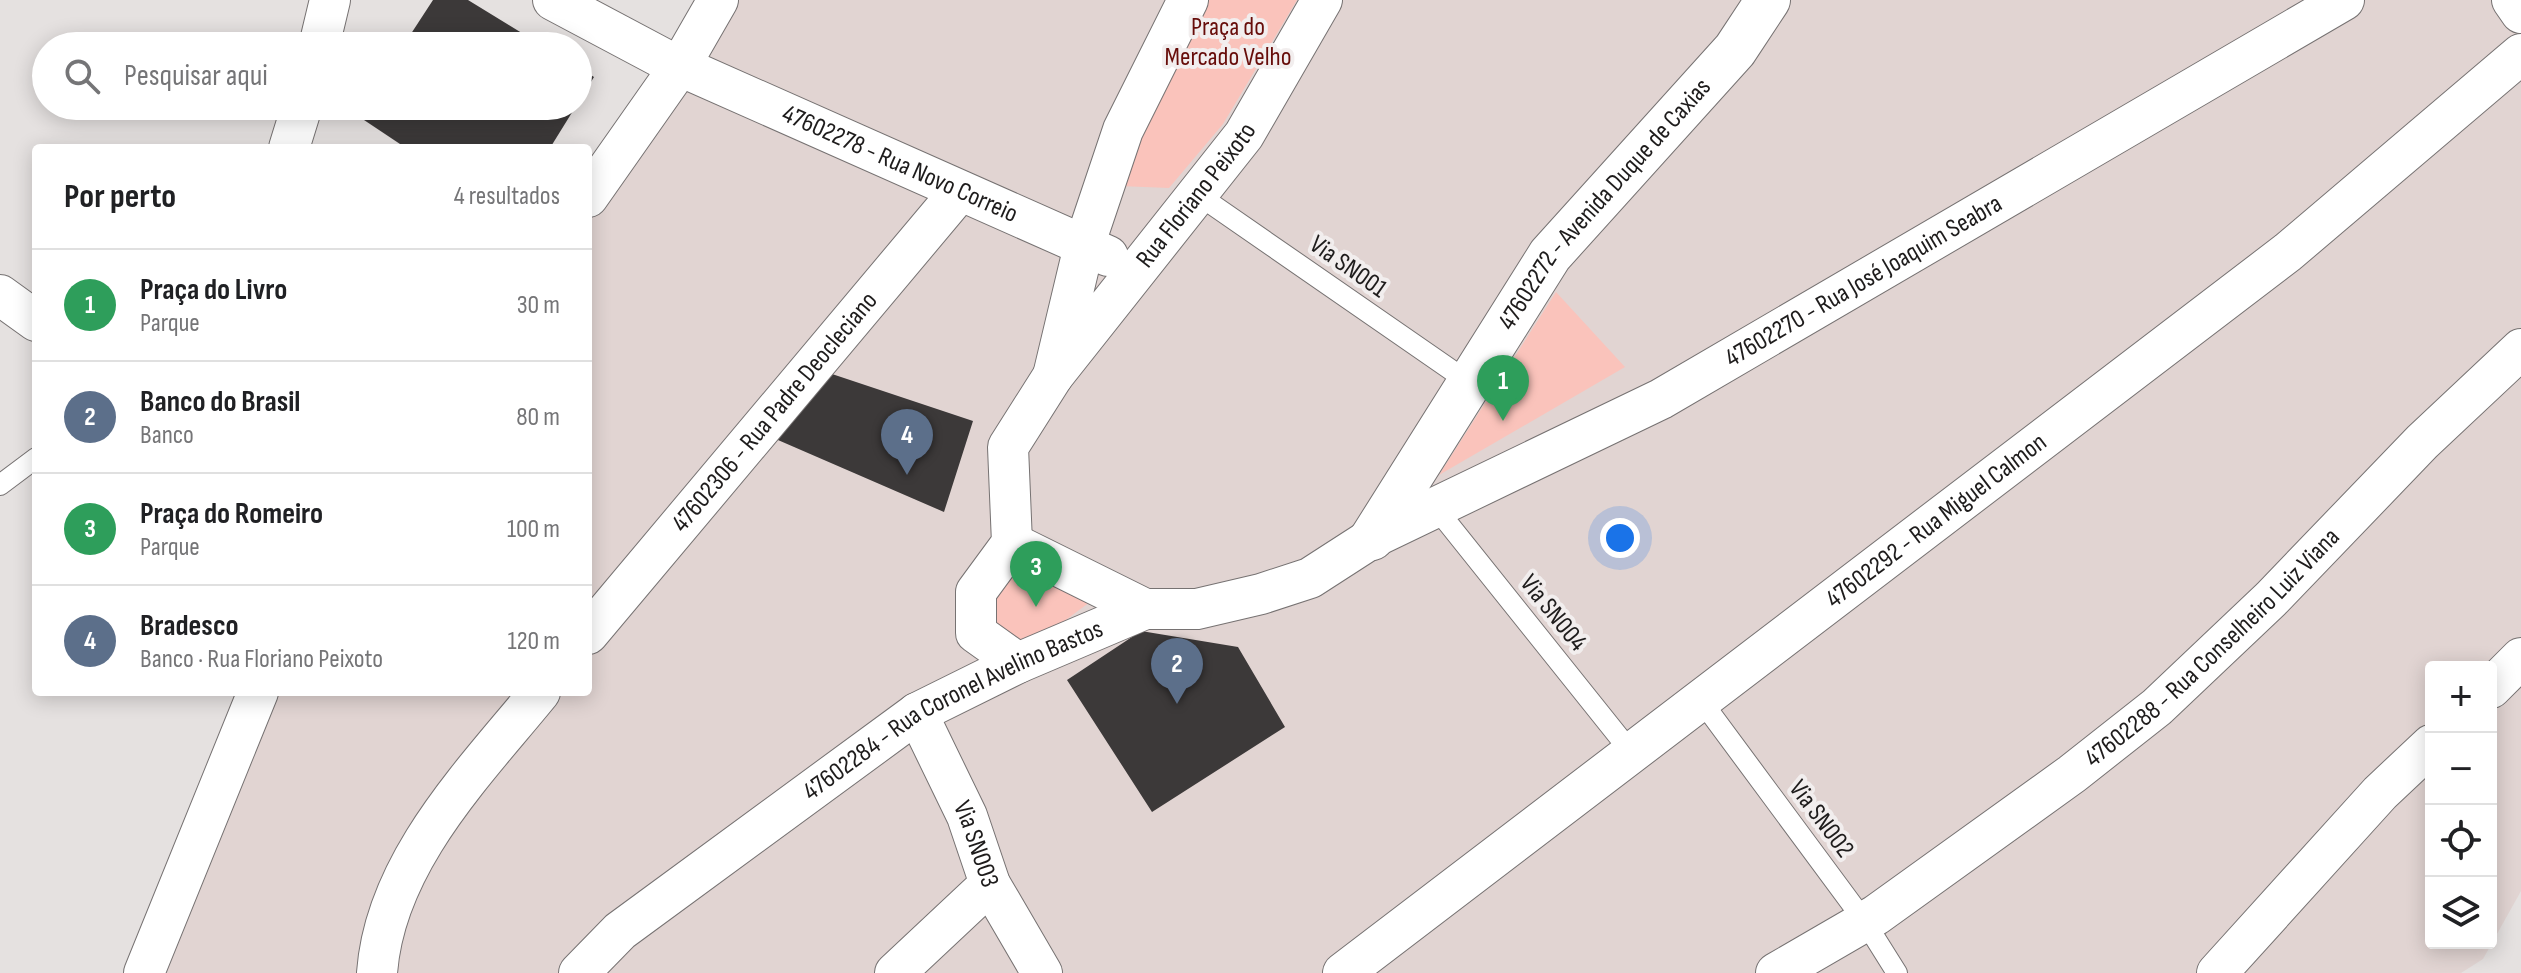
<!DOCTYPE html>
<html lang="pt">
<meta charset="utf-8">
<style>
body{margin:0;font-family:"Sofia Sans Condensed",sans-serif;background:#f6f6f6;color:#202124}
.controls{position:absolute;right:24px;bottom:24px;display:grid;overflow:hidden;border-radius:8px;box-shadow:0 4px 20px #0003}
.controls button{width:72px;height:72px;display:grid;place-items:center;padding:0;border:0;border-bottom:2px solid #e0e0e0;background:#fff;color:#202124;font:40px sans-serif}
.you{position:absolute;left:1620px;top:538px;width:28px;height:28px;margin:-20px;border:6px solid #fff;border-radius:50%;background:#1a73e8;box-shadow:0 0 0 12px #1a73e833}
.badge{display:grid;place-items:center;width:52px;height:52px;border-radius:50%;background:#111827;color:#fff;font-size:26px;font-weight:700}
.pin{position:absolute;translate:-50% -66px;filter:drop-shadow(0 2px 4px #0008)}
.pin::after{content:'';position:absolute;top:42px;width:28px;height:24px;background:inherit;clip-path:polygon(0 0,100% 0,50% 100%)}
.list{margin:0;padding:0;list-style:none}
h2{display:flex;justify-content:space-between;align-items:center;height:104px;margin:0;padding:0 32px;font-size:34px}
h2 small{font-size:26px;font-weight:400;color:#757577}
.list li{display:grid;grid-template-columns:52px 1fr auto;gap:24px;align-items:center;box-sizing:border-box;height:112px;padding:0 32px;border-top:2px solid #e0e0e0}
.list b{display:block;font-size:30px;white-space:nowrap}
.list p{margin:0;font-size:26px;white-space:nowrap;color:#757577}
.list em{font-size:26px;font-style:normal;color:#757577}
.icon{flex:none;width:44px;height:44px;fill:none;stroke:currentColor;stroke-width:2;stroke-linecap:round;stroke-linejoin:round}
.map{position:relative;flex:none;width:2521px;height:973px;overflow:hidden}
.search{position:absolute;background:#fff;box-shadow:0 4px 20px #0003;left:32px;top:32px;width:560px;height:88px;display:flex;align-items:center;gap:20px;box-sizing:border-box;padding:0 28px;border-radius:44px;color:#757577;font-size:30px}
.panel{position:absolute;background:#fff;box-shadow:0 4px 20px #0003;left:32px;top:144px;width:560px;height:552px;border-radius:8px}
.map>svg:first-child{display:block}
.built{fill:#e1d4d2;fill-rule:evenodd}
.green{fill:#fac3bb}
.building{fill:#3c3939}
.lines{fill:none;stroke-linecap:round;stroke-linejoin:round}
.lane-casing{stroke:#767272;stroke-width:22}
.street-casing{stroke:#767272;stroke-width:42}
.secondary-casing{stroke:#767272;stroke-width:46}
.lane{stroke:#fff;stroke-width:20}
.street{stroke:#fff;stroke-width:40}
.secondary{stroke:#fff;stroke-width:44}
.labels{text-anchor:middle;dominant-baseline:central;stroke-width:8;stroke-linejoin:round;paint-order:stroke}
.park-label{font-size:26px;fill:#670d0a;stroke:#f2eeee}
.street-label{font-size:26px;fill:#1e1c1c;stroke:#f2eeee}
</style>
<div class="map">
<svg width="2521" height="973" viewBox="0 0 2521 973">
<rect width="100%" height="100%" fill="#e5e1e0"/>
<!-- built -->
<path class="built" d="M 718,0 L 2521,0 L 2521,891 L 2483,959 L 2461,973 L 144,973 L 258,692 L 588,692 L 588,193 ZM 2431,667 L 2491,667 L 2491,943 L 2431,943 Z"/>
<!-- green -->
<path class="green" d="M 1208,0 L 1297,0 L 1223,124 L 1169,188 L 1119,186 L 1134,137 Z
M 1556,292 L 1625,367 L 1439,475 Z
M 1027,569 L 1093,600 C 1075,612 1039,645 1018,639 C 1010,637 1002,629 995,625 L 993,591 L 1011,571 Z"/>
<!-- building -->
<path class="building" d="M 433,0 L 468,0 L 543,46 L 403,46 Z
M 578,67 L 594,77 L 578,103 Z
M 365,106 L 576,106 L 550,148 L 406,148 L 358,116 Z
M 826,372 L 973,421 L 944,512 L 771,437 Z
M 1141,631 L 1238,647 L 1285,727 L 1152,812 L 1067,680 Z"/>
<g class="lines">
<defs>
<path id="lane" d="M 1197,194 L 1470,383
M 0,485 L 36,458
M 1435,507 L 1631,752
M 1700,699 L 1865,922 L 1897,973"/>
<g id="street">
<path id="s1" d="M 553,0 L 664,59 L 1108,256"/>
<path id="s2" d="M 1188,0 L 1123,130 L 1084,246 L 1053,376 L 1244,135 L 1322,0"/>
<path d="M 2512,0 L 2521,13"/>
<path d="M 319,46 L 330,0"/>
<path d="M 289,148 L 302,106"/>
<path d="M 588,197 L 680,66 L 718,0"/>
<path d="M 0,295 L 36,321"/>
<path d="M 1012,543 L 1145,609"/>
<path id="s3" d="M 588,634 L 960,191"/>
<path d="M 1018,663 L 976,633 L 976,592 L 1012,543 L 1008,447 L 1053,376"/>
<path d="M 2491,688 L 2521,658"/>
<path id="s4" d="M 917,713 L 967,816 L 990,884 L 1042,973"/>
<path d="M 144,973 L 258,692"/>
<path d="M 377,973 C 385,862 474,773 540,692"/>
<path id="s5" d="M 579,973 L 620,931 L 917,713 L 1018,663 L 1145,609 L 1197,609 L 1261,594 L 1310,578 L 1372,538 L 1661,399 L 2344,0"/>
<path d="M 895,973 L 990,884"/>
<path id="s6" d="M 1343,973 L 2288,252 L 2521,54"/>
<path id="s7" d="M 1776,973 L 1876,915 L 2072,774 L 2157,707 L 2271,599 L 2422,442 L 2521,349"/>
<path d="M 2217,973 L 2380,793 L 2431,745"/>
</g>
<g id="secondary">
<path id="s8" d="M 1372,538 L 1550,255 L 1735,50 L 1768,0"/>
</g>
</defs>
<!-- lane casing -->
<use href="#lane" class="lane-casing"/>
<!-- street casing -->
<use href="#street" class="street-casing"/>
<!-- secondary casing -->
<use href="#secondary" class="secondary-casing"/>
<!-- lane -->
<use href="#lane" class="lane"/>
<!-- street -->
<use href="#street" class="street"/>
<!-- secondary -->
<use href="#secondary" class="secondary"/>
</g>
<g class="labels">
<!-- park labels -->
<g class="park-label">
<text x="1228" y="27">Praça do<tspan x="1228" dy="30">Mercado Velho</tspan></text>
</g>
<!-- street labels -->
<g class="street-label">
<text stroke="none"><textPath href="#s1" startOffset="384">47602278 - Rua Novo Correio</textPath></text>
<text stroke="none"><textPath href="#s2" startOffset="632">Rua Floriano Peixoto</textPath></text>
<text stroke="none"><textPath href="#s8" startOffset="408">47602272 - Avenida Duque de Caxias</textPath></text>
<text transform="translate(1348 267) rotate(35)">Via SN001</text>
<text stroke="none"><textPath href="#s5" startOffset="1476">47602270 - Rua José Joaquim Seabra</textPath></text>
<text stroke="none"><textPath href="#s3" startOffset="290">47602306 - Rua Padre Deocleciano</textPath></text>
<text stroke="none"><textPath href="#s6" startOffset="746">47602292 - Rua Miguel Calmon</textPath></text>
<text transform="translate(1553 613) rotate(51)">Via SN004</text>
<text stroke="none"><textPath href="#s7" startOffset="546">47602288 - Rua Conselheiro Luiz Viana</textPath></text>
<text stroke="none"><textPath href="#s5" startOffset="460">47602284 - Rua Coronel Avelino Bastos</textPath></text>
<text transform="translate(1821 819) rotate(53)">Via SN002</text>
<text stroke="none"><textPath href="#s4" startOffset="144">Via SN003</textPath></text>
</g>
</g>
</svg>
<div class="controls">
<button>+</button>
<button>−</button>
<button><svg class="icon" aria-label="locate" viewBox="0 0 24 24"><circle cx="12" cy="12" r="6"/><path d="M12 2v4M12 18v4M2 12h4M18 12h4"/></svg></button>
<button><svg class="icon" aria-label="layers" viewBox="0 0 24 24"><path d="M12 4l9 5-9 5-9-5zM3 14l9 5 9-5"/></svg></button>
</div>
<div class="you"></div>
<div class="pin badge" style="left:1503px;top:421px;background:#2e9e5b">1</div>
<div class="pin badge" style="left:1177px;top:704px;background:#5c6f8a">2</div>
<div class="pin badge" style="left:1036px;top:607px;background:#2e9e5b">3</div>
<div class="pin badge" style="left:907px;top:475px;background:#5c6f8a">4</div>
<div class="search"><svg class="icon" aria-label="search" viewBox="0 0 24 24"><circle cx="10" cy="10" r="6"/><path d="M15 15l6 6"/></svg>Pesquisar aqui</div>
<section class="panel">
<h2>Por perto<small>4 resultados</small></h2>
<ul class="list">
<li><span class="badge" style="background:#2e9e5b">1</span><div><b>Praça do Livro</b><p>Parque</p></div><em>30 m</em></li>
<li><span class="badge" style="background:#5c6f8a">2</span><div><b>Banco do Brasil</b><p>Banco</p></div><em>80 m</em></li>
<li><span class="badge" style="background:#2e9e5b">3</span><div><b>Praça do Romeiro</b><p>Parque</p></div><em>100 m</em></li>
<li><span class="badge" style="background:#5c6f8a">4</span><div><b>Bradesco</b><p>Banco · Rua Floriano Peixoto</p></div><em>120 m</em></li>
</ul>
</section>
</div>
